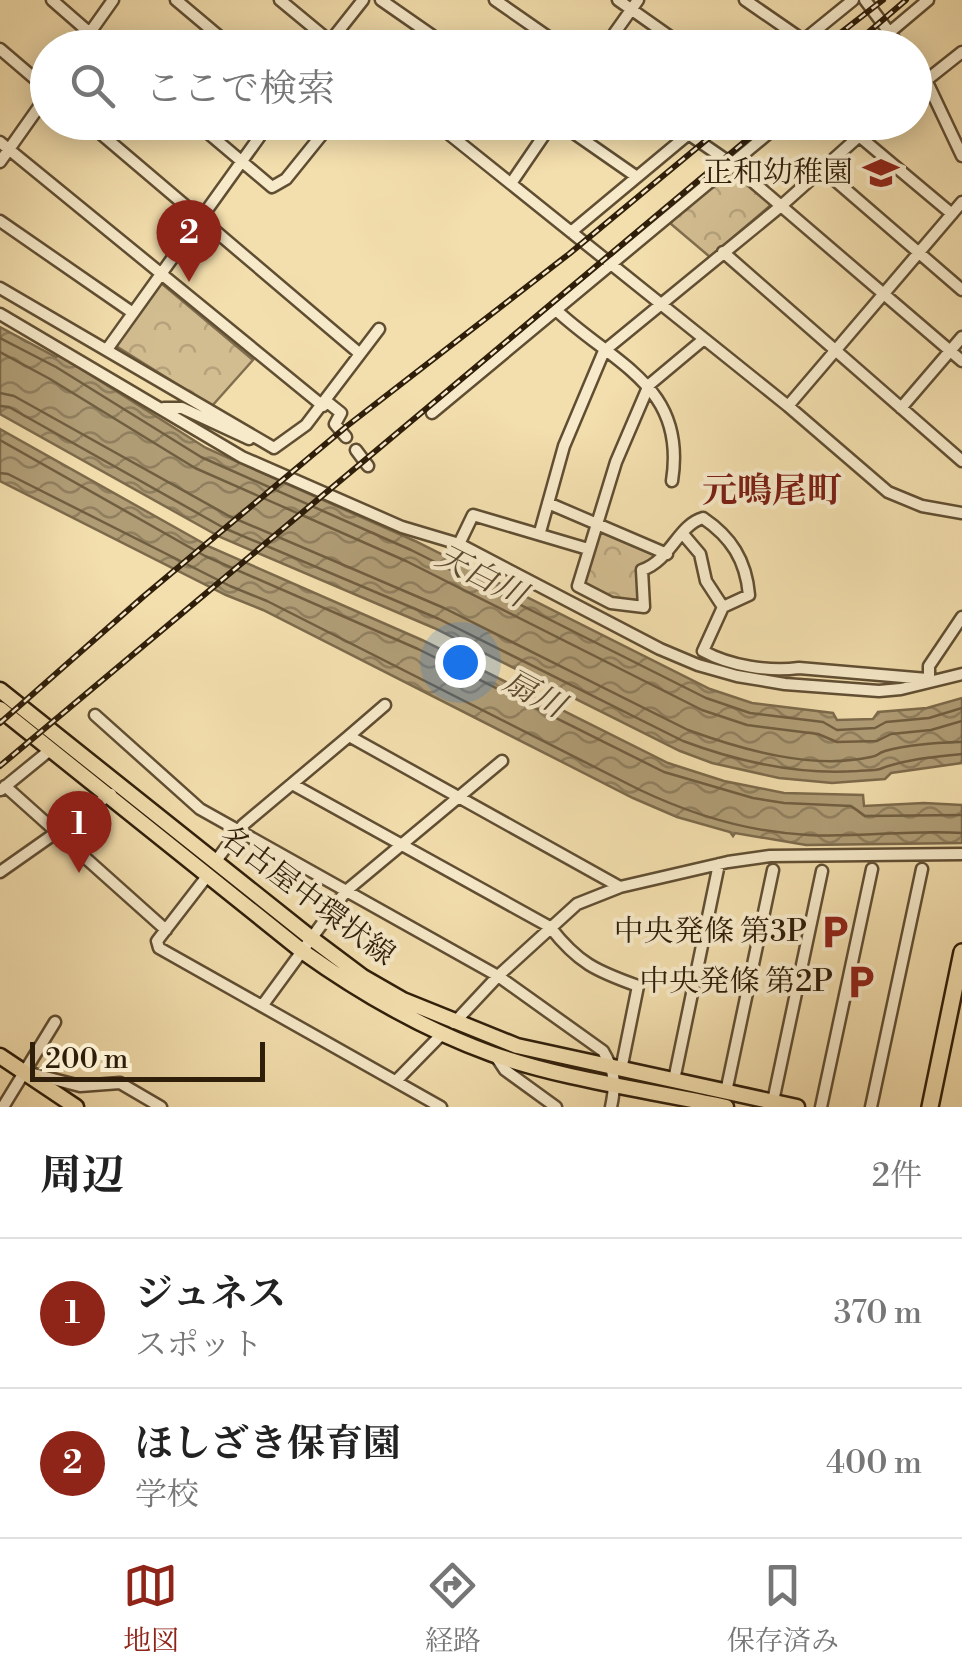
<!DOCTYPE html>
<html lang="ja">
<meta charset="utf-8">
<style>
body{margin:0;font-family:"Libre Bodoni","Noto Serif JP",serif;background:#f2f2f2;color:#222}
.scale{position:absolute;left:30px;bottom:25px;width:235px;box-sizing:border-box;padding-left:10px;border:5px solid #2f1e0a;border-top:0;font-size:28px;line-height:35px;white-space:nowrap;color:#2f1e0a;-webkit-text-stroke:8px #f7eaca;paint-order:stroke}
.you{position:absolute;left:460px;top:662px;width:35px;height:35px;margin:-25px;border:8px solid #fff;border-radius:50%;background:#1a73e8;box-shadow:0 0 0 15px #1a73e833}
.badge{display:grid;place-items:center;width:65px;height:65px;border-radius:50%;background:#8f2418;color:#fff;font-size:32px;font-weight:700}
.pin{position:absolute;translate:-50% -82px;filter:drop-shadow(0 2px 5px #0008)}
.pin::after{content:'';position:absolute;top:52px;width:35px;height:30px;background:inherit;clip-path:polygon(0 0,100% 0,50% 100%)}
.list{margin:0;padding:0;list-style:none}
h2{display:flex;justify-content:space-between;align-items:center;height:130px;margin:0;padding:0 40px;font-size:42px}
h2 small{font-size:32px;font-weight:400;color:#767676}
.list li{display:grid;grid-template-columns:65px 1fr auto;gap:30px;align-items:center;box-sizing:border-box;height:150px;padding:0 40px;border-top:2px solid #e0e0e0}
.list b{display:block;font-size:38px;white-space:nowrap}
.list p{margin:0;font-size:32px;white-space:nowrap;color:#767676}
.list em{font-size:32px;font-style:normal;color:#767676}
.icon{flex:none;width:55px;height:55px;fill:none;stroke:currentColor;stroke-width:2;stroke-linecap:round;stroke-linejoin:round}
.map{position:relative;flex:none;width:962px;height:1107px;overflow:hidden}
.search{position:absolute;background:#fff;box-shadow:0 5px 25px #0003;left:30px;right:30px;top:30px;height:110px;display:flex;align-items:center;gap:25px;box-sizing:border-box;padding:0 35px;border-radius:55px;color:#767676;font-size:38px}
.sheet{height:430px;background:#fff}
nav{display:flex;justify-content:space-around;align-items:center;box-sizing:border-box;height:140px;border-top:2px solid #e0e0e0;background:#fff;font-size:28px;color:#767676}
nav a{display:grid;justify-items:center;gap:5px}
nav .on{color:#8f2418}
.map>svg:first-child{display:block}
.forest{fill:url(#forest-crowns);stroke:#806e4e;stroke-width:2.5}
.water{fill:url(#water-waves);stroke:#7c6a4b;stroke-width:2.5}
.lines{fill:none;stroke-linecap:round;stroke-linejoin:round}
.shore{stroke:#705e40;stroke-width:2.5}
.minor-casing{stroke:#604e33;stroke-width:15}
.major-casing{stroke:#2f1e0a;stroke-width:19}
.highway-casing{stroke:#2f1e0a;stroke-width:20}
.minor{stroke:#f7eaca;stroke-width:10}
.major{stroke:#f3dead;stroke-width:14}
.highway{stroke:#f3dead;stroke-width:15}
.rail-casing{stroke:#2f1e0a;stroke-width:6}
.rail{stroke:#f7eaca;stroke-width:2.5;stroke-dasharray:8;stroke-linecap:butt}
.labels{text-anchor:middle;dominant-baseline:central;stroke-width:8;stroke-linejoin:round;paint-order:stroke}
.poi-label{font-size:30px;fill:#2f1e0a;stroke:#f7eaca;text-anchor:end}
.street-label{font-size:30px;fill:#2f1e0a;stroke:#f7eaca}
.water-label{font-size:32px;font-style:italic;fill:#5c4a30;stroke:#f7eaca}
.quarter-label{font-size:35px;font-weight:bold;fill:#7a1f14;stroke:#f7eaca}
</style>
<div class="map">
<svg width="962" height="1107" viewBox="0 0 962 1107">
<defs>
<pattern id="forest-crowns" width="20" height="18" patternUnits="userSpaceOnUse" patternTransform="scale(2.5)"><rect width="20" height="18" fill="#d2bd91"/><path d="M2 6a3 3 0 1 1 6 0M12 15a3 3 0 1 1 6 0" fill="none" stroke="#b5a27c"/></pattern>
<pattern id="water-waves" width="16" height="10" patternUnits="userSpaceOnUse" patternTransform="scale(2.5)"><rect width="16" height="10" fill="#b09d76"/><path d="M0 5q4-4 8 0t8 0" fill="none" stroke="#907f5f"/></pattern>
</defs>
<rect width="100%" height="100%" fill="#f3dead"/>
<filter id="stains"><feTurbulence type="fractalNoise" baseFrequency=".002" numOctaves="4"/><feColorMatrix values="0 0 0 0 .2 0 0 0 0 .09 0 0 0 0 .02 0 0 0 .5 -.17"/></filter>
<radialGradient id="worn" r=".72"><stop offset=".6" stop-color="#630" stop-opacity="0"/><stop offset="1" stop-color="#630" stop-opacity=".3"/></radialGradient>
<!-- forest -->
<path class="forest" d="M 729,171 L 733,171 L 772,204 L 710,257 L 671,224 L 672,217 Z
M 161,283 L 253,360 L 212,406 L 116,346 Z
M 600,528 L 658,552 L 659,560 L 638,567 L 638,600 L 613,599 L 583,582 Z"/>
<!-- water -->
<path class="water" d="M 0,327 L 56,357 L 59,355 L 206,448 L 415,541 L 710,689 L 752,703 L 833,713 L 837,720 L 873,719 L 878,712 L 927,708 L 962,698 L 962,763 L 891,773 L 885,779 L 832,783 L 779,778 L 712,763 L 680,751 L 434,628 L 220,537 L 0,414 Z
M 0,429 L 210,547 L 422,640 L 668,763 L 724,781 L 784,793 L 863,795 L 864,806 L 924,803 L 962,805 L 962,843 L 806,845 L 735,833 L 733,836 L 730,832 L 677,817 L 633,798 L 263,610 L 226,595 L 0,481 Z"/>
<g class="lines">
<!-- shore -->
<path class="shore" d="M 0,338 L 56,367 L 201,457 L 411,550 L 706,698 L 750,713 L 823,722 L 837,730 L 875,728 L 886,722 L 929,718 L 962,708
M 0,352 L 50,379 L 195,468 L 406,561 L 702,710 L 747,725 L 818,734 L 837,742 L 877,741 L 891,734 L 931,730 L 962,721
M 0,393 L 14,396 L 229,516 L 444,608 L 688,730 C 743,750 812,770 871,757 C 880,755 876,754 885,751 C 908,744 938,743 962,742
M 0,406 L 9,407 L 224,528 L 439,619 L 683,741 C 739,762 797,775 857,771 C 863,770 874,771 880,769 C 905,759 934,757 962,754
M 0,440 L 205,556 L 418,649 L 664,772 L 753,798 L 784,803 L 851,806 L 865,816 L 962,815
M 0,473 L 8,474 L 230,586 L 267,601 L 638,789 C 690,814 749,832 808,835 C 859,838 911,829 962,833"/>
<defs>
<path id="minor" d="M 52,0 L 107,48
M 176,0 L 233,48
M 280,0 L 338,48
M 381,0 L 450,48
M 495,0 L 564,48
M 618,0 L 686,48
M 745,0 L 803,40
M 865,0 L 901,48
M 79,48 L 113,0
M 325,48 L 363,0
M 604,48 L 638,0
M 794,48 L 853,0
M 871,48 L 928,0
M 0,49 L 48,90
M 914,66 L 926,80 L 962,156
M 914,90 L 962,52
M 87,122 L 359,353
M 195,122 L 272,187 L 286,179 L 332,122
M 434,122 L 788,406 L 888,492 L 922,506 L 962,513
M 558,122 L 637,177
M 671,122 L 732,164 L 962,361
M 859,136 L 952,214
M 0,142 L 323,406
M 0,162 L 48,94
M 822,169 L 962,290
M 512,182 L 553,122
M 0,221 L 133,313
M 571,232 L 703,122
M 723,252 L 962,461
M 0,288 L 274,448
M 556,310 C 615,365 687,386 672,481
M 0,314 L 242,457 L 402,527 L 459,544 L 660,649 L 698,665 L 737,676 L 785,684 L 879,691 L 901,689 L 962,674
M 704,339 L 649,385 L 616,462 L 578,586 L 611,603 L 644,607 L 642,570 C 671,560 678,525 703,518 C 731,537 746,560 749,595 L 723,607 L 703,651 C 730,666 769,672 799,668 L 927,679
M 108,348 L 270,122
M 326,401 L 341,413 L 335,424 L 346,437
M 788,406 L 962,202
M 164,408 L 182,408 L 249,439
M 901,408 L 962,337
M 432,413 L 782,122
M 274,448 L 306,425 L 379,329
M 356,450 L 368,466
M 548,503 L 667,554
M 540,532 L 564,446 L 604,351 L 781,206 L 875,122
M 683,534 L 700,554 L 706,581 L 723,607
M 459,544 L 473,515 L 588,549
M 929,682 L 929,666 L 962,617
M 95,715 L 200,809 L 498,976 L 577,904 L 620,887 L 728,862 L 770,856 L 962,854
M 349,736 L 385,705
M 292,784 L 550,927 C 578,963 596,971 638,986 L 621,1070
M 5,786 L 166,930
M 1,790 L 50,750
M 215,862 L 243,825 L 349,736 L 620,887
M 0,872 L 111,794
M 208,875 L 157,941 L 159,948 L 441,1107
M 262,1006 L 346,891 L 502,761
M 454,1023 L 498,976 L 603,1051 C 615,1071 616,1084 611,1107
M 495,1055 L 505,1070 L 556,1107
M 30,1073 L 80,1086 L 120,1083 L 161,1107
M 674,1080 L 719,864
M 396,1081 L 442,1034
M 726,1092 L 773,870
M 772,1106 L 822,871
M 3,1107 L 55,1022
M 821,1107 L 872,869
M 871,1107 L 922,869"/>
<path id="major" d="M 0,690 L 311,938 L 363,977 L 403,1000 L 517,1046 L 797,1107
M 0,709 L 302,951 C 362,994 423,1029 492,1054 C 566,1080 649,1090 726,1107
M 0,1056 L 76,1107"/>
<path id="highway" d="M 930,1107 L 962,952"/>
</defs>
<!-- minor casing -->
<use href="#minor" class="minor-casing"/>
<!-- major casing -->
<use href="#major" class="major-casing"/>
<!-- highway casing -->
<use href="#highway" class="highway-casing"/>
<!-- minor -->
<use href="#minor" class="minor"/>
<!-- major -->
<use href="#major" class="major"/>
<!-- highway -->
<use href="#highway" class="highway"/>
<defs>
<path id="rail" d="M 821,48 L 883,0
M 850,48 L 906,0
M 0,723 L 144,596 L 347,426 L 569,254 L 728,122
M 0,766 L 768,122"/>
</defs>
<!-- rail casing -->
<use href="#rail" class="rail-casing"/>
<!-- rail -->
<use href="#rail" class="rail"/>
</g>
<!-- icons -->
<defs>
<symbol id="school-bare" viewBox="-9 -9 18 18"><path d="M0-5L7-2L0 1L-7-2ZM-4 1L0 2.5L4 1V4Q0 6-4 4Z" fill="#8f2418" stroke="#f7eaca" stroke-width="2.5" paint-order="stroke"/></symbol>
<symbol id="parking-bare" viewBox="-9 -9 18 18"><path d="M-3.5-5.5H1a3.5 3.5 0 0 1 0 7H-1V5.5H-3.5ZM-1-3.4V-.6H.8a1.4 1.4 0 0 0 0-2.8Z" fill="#8f2418" stroke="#f7eaca" stroke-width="2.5" paint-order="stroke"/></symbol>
</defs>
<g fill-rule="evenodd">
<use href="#school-bare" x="856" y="148" width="50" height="50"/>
<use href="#parking-bare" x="810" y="907" width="50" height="50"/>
<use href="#parking-bare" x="836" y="957" width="50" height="50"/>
</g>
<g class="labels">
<!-- poi labels -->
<g class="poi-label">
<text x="853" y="173">正和幼稚園</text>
<text x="807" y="932">中央発條 第3P</text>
<text x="833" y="982">中央発條 第2P</text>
</g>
<!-- street labels -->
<g class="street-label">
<text transform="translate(307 896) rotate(37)">名古屋中環状線</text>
</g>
<!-- water labels -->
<g class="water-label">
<text transform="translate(481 576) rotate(27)">天白川</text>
<text transform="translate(534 694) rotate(28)">扇川</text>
</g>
<!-- quarter labels -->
<g class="quarter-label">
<text x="772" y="491">元鳴尾町</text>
</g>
</g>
<rect width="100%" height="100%" filter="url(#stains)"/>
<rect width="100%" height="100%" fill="url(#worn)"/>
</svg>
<div class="scale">200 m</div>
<div class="you"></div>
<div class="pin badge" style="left:79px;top:873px">1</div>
<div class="pin badge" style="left:189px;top:282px">2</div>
<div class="search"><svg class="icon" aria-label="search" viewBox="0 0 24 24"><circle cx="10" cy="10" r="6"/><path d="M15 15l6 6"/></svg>ここで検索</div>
</div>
<section class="sheet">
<h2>周辺<small>2件</small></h2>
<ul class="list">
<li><span class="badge">1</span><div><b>ジュネス</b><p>スポット</p></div><em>370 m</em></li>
<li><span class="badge">2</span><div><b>ほしざき保育園</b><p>学校</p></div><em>400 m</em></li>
</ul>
</section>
<nav>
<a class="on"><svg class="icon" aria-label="map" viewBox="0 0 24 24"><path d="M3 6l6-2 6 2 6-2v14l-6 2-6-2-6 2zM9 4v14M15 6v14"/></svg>地図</a>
<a><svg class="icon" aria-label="directions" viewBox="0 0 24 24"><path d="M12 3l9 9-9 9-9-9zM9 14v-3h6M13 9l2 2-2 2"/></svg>経路</a>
<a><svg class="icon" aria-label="saved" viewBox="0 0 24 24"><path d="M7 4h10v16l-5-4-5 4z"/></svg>保存済み</a>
</nav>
